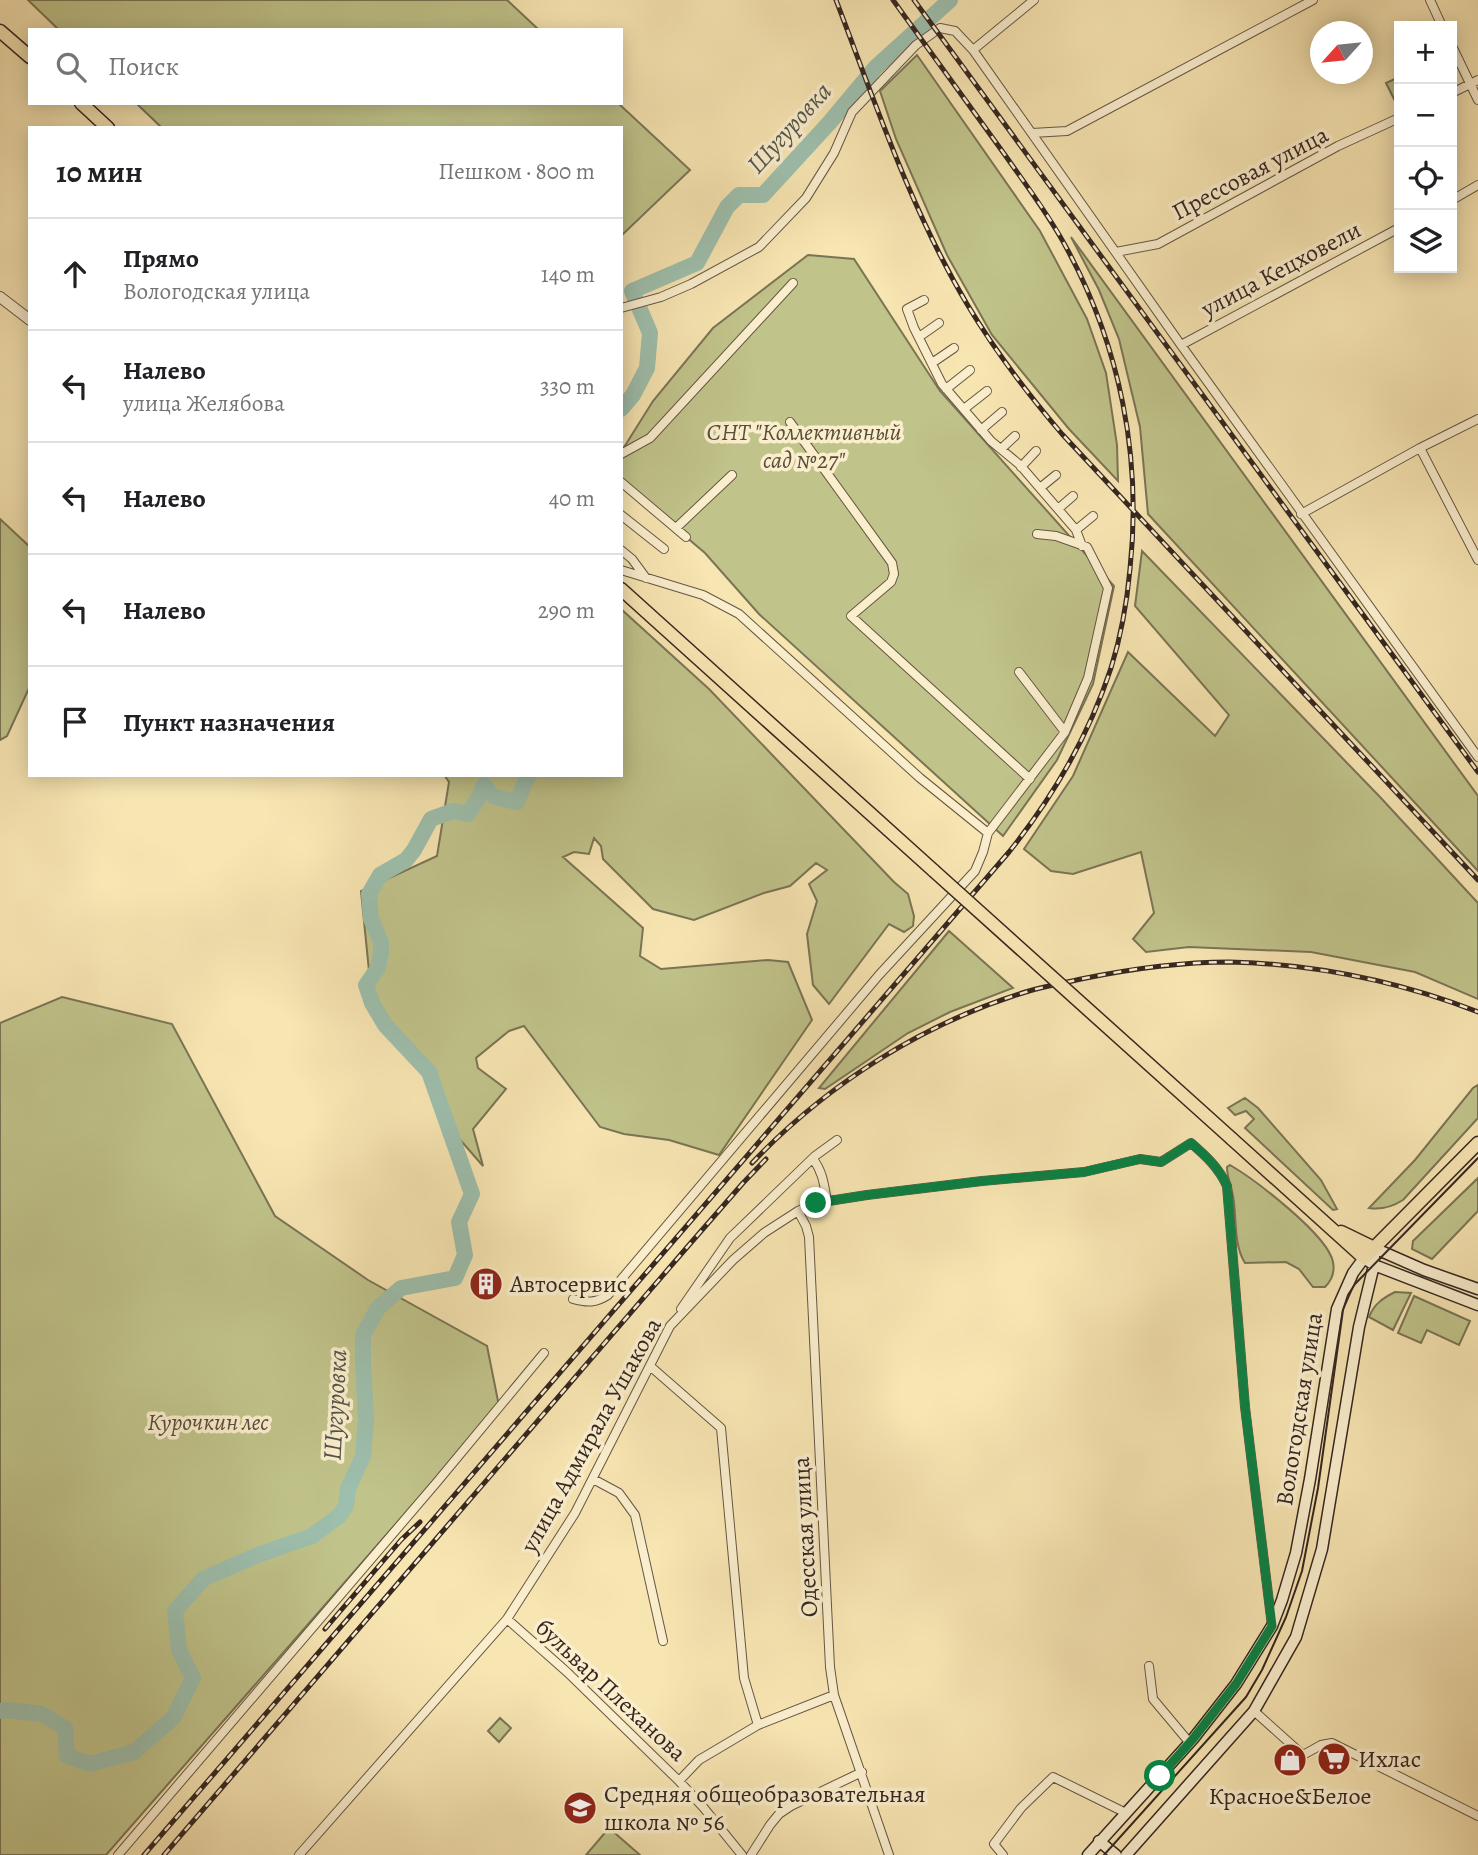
<!DOCTYPE html>
<html lang="ru">
<meta charset="utf-8">
<style>
body{margin:0;font-family:Alegreya,serif;background:#f2f2f2;color:#202124}
.controls{position:absolute;right:21px;top:21px;display:grid;overflow:hidden;border-radius:0px;box-shadow:0 4px 18px #0003}
.controls button{width:63px;height:63px;display:grid;place-items:center;padding:0;border:0;border-bottom:2px solid #e0e0e0;background:#fff;color:#202124;font:35px sans-serif}
.compass{position:absolute;left:1310px;top:21px;width:63px;height:63px;border-radius:50%;background:#fff;box-shadow:0 4px 18px #0003;rotate:243deg}
.stop{position:absolute;width:21px;height:21px;margin:-16px;border:5px solid #0b8043;border-radius:50%;background:#fff}
.stop.end{background:#0b8043;border-color:#fff;box-shadow:0 2px 7px #0008}
.list{margin:0;padding:0;list-style:none}
h2{display:flex;justify-content:space-between;align-items:center;height:91px;margin:0;padding:0 28px;font-size:30px}
h2 small{font-size:23px;font-weight:400;color:#757577}
.list li{display:grid;grid-template-columns:46px 1fr auto;gap:21px;align-items:center;box-sizing:border-box;height:112px;padding:0 28px;border-top:2px solid #e0e0e0}
.list b{display:block;font-size:26px;white-space:nowrap}
.list p{margin:0;font-size:23px;white-space:nowrap;color:#757577}
.list em{font-size:23px;font-style:normal;color:#757577}
.icon{flex:none;width:38px;height:38px;fill:none;stroke:currentColor;stroke-width:2;stroke-linecap:round;stroke-linejoin:round}
.map{position:relative;flex:none;width:1478px;height:1855px;overflow:hidden}
.search{position:absolute;background:#fff;box-shadow:0 4px 18px #0003;left:28px;top:28px;width:595px;height:77px;display:flex;align-items:center;gap:18px;box-sizing:border-box;padding:0 24px;border-radius:0px;color:#757577;font-size:26px}
.panel{position:absolute;background:#fff;box-shadow:0 4px 18px #0003;left:28px;top:126px;width:595px;height:651px;border-radius:0px}
.map>svg:first-child{display:block}
.green{fill:#c0c38a;stroke:#7a7455;stroke-width:2}
.lines{fill:none;stroke-linecap:round;stroke-linejoin:round}
.river{stroke:#9dbfad;stroke-width:16}
.minor-casing{stroke:#665644;stroke-width:10}
.tertiary-casing{stroke:#665644;stroke-width:12}
.secondary-casing{stroke:#352620;stroke-width:13}
.primary-casing{stroke:#352620;stroke-width:15}
.minor{stroke:#faeecd;stroke-width:8}
.tertiary{stroke:#faeecd;stroke-width:10}
.secondary{stroke:#faeecd;stroke-width:10}
.primary{stroke:#f7e5b2;stroke-width:12}
.tram{stroke:#352620;stroke-width:2}
.rail-casing{stroke:#352620;stroke-width:5}
.rail{stroke:#faeecd;stroke-width:2.5;stroke-dasharray:8;stroke-linecap:butt}
.primary-bridge-casing{stroke:#352620;stroke-width:15;stroke-linecap:butt}
.primary-bridge{stroke:#f7e5b2;stroke-width:12}
.route{stroke:#0b8043;stroke-width:9}
.labels{text-anchor:middle;dominant-baseline:central;stroke-width:7;stroke-linejoin:round;paint-order:stroke}
.street-label{font-size:24px;fill:#352620;stroke:#faeecd}
.park-label{font-size:24px;font-style:italic;fill:#584d3a;stroke:#faeecd}
.poi-label{font-size:24px;fill:#352620;stroke:#faeecd;text-anchor:start}
.water-label{font-size:26px;font-style:italic;fill:#54544a;stroke:#faeecd}
</style>
<div class="map">
<svg width="1478" height="1855" viewBox="0 0 1478 1855">
<rect width="100%" height="100%" fill="#f7e5b2"/>
<filter id="stains"><feTurbulence type="fractalNoise" baseFrequency=".00286" numOctaves="4"/><feColorMatrix values="0 0 0 0 .2 0 0 0 0 .09 0 0 0 0 .02 0 0 0 .5 -.17"/></filter>
<radialGradient id="worn" r=".72"><stop offset=".6" stop-color="#630" stop-opacity="0"/><stop offset="1" stop-color="#630" stop-opacity=".3"/></radialGradient>
<!-- green -->
<path class="green" d="M 28,0 L 507,0 L 539,30 L 59,30 Z
M 917,55 L 1040,231 L 1087,319 L 1106,373 L 1117,445 L 1118,481 L 1069,429 L 992,335 L 947,255 L 896,139 L 880,91 Z
M 1399,77 L 1399,102 L 1396,103 L 1386,83 Z
M 136,103 L 618,103 L 690,170 L 621,236 L 621,128 L 162,128 Z
M 1071,237 L 1478,796 L 1478,871 L 1148,514 L 1140,427 L 1119,339 L 1099,290 Z
M 808,255 L 854,259 L 940,391 L 1114,586 L 1093,684 L 1057,760 L 1003,836 L 759,614 L 705,553 L 621,482 L 621,452 L 653,401 L 713,328 Z
M 0,519 L 30,547 L 30,686 L 7,736 L 0,740 Z
M 1142,551 L 1380,797 L 1478,903 L 1478,999 L 1415,972 L 1311,952 L 1189,947 L 1146,952 L 1133,939 L 1154,913 L 1141,852 L 1073,874 L 1051,871 L 1024,849 L 1073,776 L 1128,652 L 1215,736 L 1229,715 L 1135,606 Z
M 621,609 L 709,689 L 894,882 L 908,894 L 914,916 L 913,926 L 904,932 L 889,924 L 829,1004 L 813,985 L 807,934 L 817,901 L 809,884 L 827,870 L 816,863 L 790,886 L 764,893 L 694,920 L 653,909 L 603,859 L 601,846 L 594,838 L 589,854 L 574,852 L 563,857 L 643,928 L 640,956 L 661,969 L 768,960 L 788,962 L 812,1020 L 719,1155 L 669,1140 L 624,1134 L 600,1127 L 524,1026 L 509,1031 L 476,1058 L 478,1068 L 506,1089 L 473,1129 L 483,1166 L 448,1126 L 425,1058 L 401,1050 L 371,991 L 361,891 L 437,856 L 449,782 L 444,775 L 621,775 Z
M 949,931 L 1013,988 L 950,1012 L 908,1033 L 825,1089 L 819,1088 Z
M 62,997 L 172,1024 L 275,1216 L 368,1280 L 487,1346 L 499,1406 L 106,1855 L 0,1855 L 0,1023 Z
M 1478,1085 L 1478,1118 L 1403,1200 C 1392,1207 1382,1210 1369,1208 L 1415,1160 L 1473,1088 Z
M 1245,1098 L 1258,1108 L 1321,1180 L 1337,1209 L 1333,1210 L 1245,1128 L 1254,1119 L 1246,1111 L 1235,1115 L 1228,1108 Z
M 1230,1165 C 1254,1179 1328,1235 1333,1262 C 1335,1272 1332,1280 1325,1287 L 1313,1287 L 1299,1269 L 1286,1262 L 1245,1263 C 1233,1244 1237,1217 1233,1196 C 1231,1186 1227,1177 1227,1167 Z
M 1478,1178 L 1478,1211 L 1432,1259 L 1412,1249 L 1413,1241 Z
M 1395,1292 L 1411,1293 L 1393,1330 L 1369,1317 C 1374,1304 1383,1298 1395,1292 Z
M 1414,1296 L 1470,1321 L 1459,1345 L 1427,1330 L 1421,1343 L 1398,1333 Z
M 500,1718 L 511,1728 L 499,1742 L 488,1731 Z
M 609,1828 L 640,1855 L 586,1855 Z"/>
<g class="lines">
<!-- river -->
<path class="river" d="M 621,409 L 633,395 L 647,368 L 650,333 L 632,291 L 697,263 L 727,207 L 739,195 L 763,195 L 830,122 L 876,67 L 950,0
M 0,1711 L 6,1710 L 42,1714 L 65,1728 L 67,1756 L 90,1764 L 134,1752 L 173,1718 L 193,1678 L 179,1650 L 175,1611 L 203,1579 L 255,1556 L 312,1536 L 339,1516 L 346,1506 L 348,1489 L 363,1456 L 366,1420 L 363,1363 L 363,1335 L 378,1308 L 401,1288 L 455,1278 L 465,1255 L 459,1222 L 472,1194 L 429,1072 L 385,1025 L 372,1003 L 366,985 L 378,968 L 381,953 L 381,942 L 371,919 L 369,894 L 380,875 L 406,860 L 414,850 L 431,819 L 453,811 L 468,814 L 479,797 L 484,785 L 494,797 L 517,802 L 528,775"/>
<defs>
<path id="minor" d="M 1430,0 L 1442,26
M 1452,46 L 1478,100
M 973,50 L 1034,0
M 1452,93 L 1478,80
M 1032,133 L 1067,131 L 1313,0
M 1452,200 L 1478,185
M 1116,252 L 1158,244 L 1338,146 L 1399,118
M 924,300 L 907,309 L 914,328 L 942,384 L 991,441 L 1020,465 L 1076,530 L 1082,546
M 621,308 L 661,297 L 691,284 L 759,247 L 806,198 L 834,153 L 852,112 L 916,45 L 940,28 L 955,31 L 973,50 L 1181,345 L 1478,757
M 919,337 L 939,323
M 1181,345 L 1399,228
M 932,363 L 954,348
M 946,389 L 970,370
M 964,409 L 987,391
M 790,422 L 892,563 L 894,574 L 891,582 L 851,616 L 1030,779
M 981,430 L 1002,412
M 1420,448 L 1478,560
M 1001,449 L 1015,436
M 621,454 L 650,438 L 793,283
M 1021,467 L 1036,451
M 621,482 L 686,537
M 1040,488 L 1056,475
M 1058,509 L 1073,496
M 1301,514 L 1420,448 L 1478,419
M 621,515 L 664,549
M 676,528 L 732,475
M 1076,530 L 1093,516
M 1037,534 L 1056,536 L 1087,547 L 1108,588 L 1088,678 L 1065,732
M 621,550 L 632,559 L 646,578
M 621,570 L 703,595 L 739,614 L 920,778 L 988,833
M 813,1159 C 823,1172 824,1185 827,1201
M 798,1211 L 806,1226 L 809,1237 L 830,1667 L 834,1695 L 889,1855
M 573,1299 C 587,1303 596,1303 608,1295 L 879,975 L 975,871 L 983,852 L 988,833 L 1065,732 L 1019,672
M 681,1309 L 730,1238 L 815,1156 L 837,1140
M 650,1366 L 721,1428 L 744,1678 L 758,1725
M 593,1479 L 619,1493 L 635,1515 L 663,1641
M 507,1619 L 567,1672 L 679,1781 L 703,1807 L 742,1855
M 1149,1666 L 1153,1699 L 1189,1742
M 1254,1711 L 1303,1755 L 1321,1745 L 1332,1743 L 1478,1816
M 679,1781 L 699,1760 L 758,1725 L 834,1695
M 118,1855 L 437,1482 L 544,1353
M 299,1855 L 507,1619 L 575,1513 L 670,1326 L 733,1260 L 764,1233 L 798,1211 L 816,1203 L 867,1195 L 982,1181 L 1084,1172 L 1140,1159 L 1161,1162 L 1191,1143 C 1206,1156 1219,1168 1227,1186 L 1245,1407 L 1272,1626
M 751,1855 L 770,1825 L 779,1814 L 791,1806 L 862,1772
M 1003,1855 L 994,1844 L 1021,1808 L 1053,1777 L 1126,1813"/>
<path id="tertiary" d="M 0,297 L 30,320"/>
<path id="secondary" d="M 1099,1841 L 1116,1855
M 1088,1855 L 1193,1739 L 1236,1684 L 1272,1626 L 1282,1600 L 1296,1553 L 1310,1479 L 1337,1309 L 1353,1273 L 1364,1258 L 1374,1265 L 1478,1305
M 1126,1855 L 1254,1711 L 1296,1637 L 1322,1549 L 1359,1327 L 1374,1265 L 1374,1248 L 1424,1270 L 1478,1289"/>
<path id="primary" d="M 0,31 L 30,57
M 81,103 L 108,128
M 621,589 L 934,871
M 1232,1139 L 1364,1258 L 1478,1143
M 1341,1232 L 1374,1248"/>
</defs>
<!-- minor casing -->
<use href="#minor" class="minor-casing"/>
<!-- tertiary casing -->
<use href="#tertiary" class="tertiary-casing"/>
<!-- secondary casing -->
<use href="#secondary" class="secondary-casing"/>
<!-- primary casing -->
<use href="#primary" class="primary-casing"/>
<!-- minor -->
<use href="#minor" class="minor"/>
<!-- tertiary -->
<use href="#tertiary" class="tertiary"/>
<!-- secondary -->
<use href="#secondary" class="secondary"/>
<!-- primary -->
<use href="#primary" class="primary"/>
<!-- tram -->
<path class="tram" d="M 1104,1855 L 1246,1697 L 1262,1670 L 1286,1617 L 1302,1571 L 1318,1488 L 1343,1310 L 1348,1295 L 1355,1284 L 1478,1158"/>
<defs>
<path id="rail" d="M 836,0 C 875,102 911,210 967,304 C 995,351 1027,393 1062,434 L 1478,880
M 914,0 L 1478,772
M 752,1163 C 827,1084 925,1022 1029,991 C 1046,986 1064,983 1081,979 C 1130,969 1179,962 1229,962 C 1314,964 1398,981 1478,1012
M 325,1629 L 401,1540 L 420,1522
M 144,1855 L 1009,852 C 1053,797 1089,735 1111,668 C 1121,636 1127,602 1130,569 C 1142,457 1120,346 1066,247 C 1049,215 1026,185 1005,155 C 968,103 930,52 893,0
M 164,1855 L 689,1245 L 743,1183 L 766,1159"/>
</defs>
<!-- rail casing -->
<use href="#rail" class="rail-casing"/>
<!-- rail -->
<use href="#rail" class="rail"/>
<defs>
<path id="primary-bridge" d="M 934,871 L 1232,1139"/>
</defs>
<!-- primary-bridge casing -->
<use href="#primary-bridge" class="primary-bridge-casing"/>
<!-- primary-bridge -->
<use href="#primary-bridge" class="primary-bridge"/>
</g>
<g class="lines">
<!-- route -->
<path class="route" d="M 816,1203 L 867,1195 L 982,1181 L 1084,1172 L 1140,1159 L 1161,1162 L 1191,1143 C 1206,1156 1219,1168 1227,1186 L 1245,1407 L 1272,1626 L 1236,1684 L 1193,1739 L 1160,1776"/>
</g>
<!-- icons -->
<defs>
<symbol id="building-disc" viewBox="-11 -11 22 22"><circle r="9.5" fill="#8f2418" stroke="#faeecd"/><path d="M-4-6H4V6H1V3H-1V6H-4ZM-2.5-4.3h1.7v1.8h-1.7ZM.8-4.3h1.7v1.8H.8ZM-2.5-1h1.7V.8h-1.7ZM.8-1h1.7V.8H.8Z" fill="#fff"/></symbol>
<symbol id="supermarket-disc" viewBox="-11 -11 22 22"><circle r="9.5" fill="#8f2418" stroke="#faeecd"/><path d="M-6-5.5h2.5l.6 2H6L4.5 2H-2.5L-4.4-4H-6ZM-1.5 3.2a1.3 1.3 0 1 0 .1 0ZM3 3.2a1.3 1.3 0 1 0 .1 0Z" fill="#fff"/></symbol>
<symbol id="shop-disc" viewBox="-11 -11 22 22"><circle r="9.5" fill="#8f2418" stroke="#faeecd"/><path d="M-5-2.5h2.3a2.7 3.5 0 0 1 5.4 0H5L5.5 6h-11ZM-1.5-2.5h3a1.5 2.3 0 0 0-3 0Z" fill="#fff"/></symbol>
<symbol id="school-disc" viewBox="-11 -11 22 22"><circle r="9.5" fill="#8f2418" stroke="#faeecd"/><path d="M0-5L7-2L0 1L-7-2ZM-4 1L0 2.5L4 1V4Q0 6-4 4Z" fill="#fff"/></symbol>
</defs>
<g fill-rule="evenodd">
<use href="#building-disc" x="467" y="1265" width="38" height="38"/>
<use href="#supermarket-disc" x="1315" y="1740" width="38" height="38"/>
<use href="#shop-disc" x="1271" y="1741" width="38" height="38"/>
<use href="#school-disc" x="561" y="1789" width="38" height="38"/>
</g>
<g class="labels">
<!-- street labels -->
<g class="street-label">
<text transform="translate(1250 173) rotate(-28)">Прессовая улица</text>
<text transform="translate(1281 269) rotate(-28)">улица Кецховели</text>
<text transform="translate(1299 1409) rotate(-81)">Вологодская улица</text>
<text transform="translate(591 1435) rotate(-61)">улица Адмирала Ушакова</text>
<text transform="translate(805 1537) rotate(-93)">Одесская улица</text>
<text transform="translate(611 1690) rotate(43)">бульвар Плеханова</text>
</g>
<!-- park labels -->
<g class="park-label">
<text x="804" y="432">СНТ "Коллективный<tspan x="804" dy="28">сад №27"</tspan></text>
<text x="208" y="1422">Курочкин лес</text>
</g>
<!-- poi labels -->
<g class="poi-label">
<text x="510" y="1284">Автосервис</text>
<text x="1358" y="1759">Ихлас</text>
<text x="604" y="1794">Средняя общеобразовательная<tspan x="604" dy="28">школа № 56</tspan></text>
<text x="1290" y="1796" text-anchor="middle">Красное&amp;Белое</text>
</g>
<!-- water labels -->
<g class="water-label">
<text transform="translate(789 128) rotate(-48)">Шугуровка</text>
<text transform="translate(335 1405) rotate(-87)">Шугуровка</text>
</g>
</g>
<rect width="100%" height="100%" filter="url(#stains)"/>
<rect width="100%" height="100%" fill="url(#worn)"/>
</svg>
<div class="controls">
<button>+</button>
<button>−</button>
<button><svg class="icon" aria-label="locate" viewBox="0 0 24 24"><circle cx="12" cy="12" r="6"/><path d="M12 2v4M12 18v4M2 12h4M18 12h4"/></svg></button>
<button><svg class="icon" aria-label="layers" viewBox="0 0 24 24"><path d="M12 4l9 5-9 5-9-5zM3 14l9 5 9-5"/></svg></button>
</div>
<svg class="compass" viewBox="-18 -18 36 36"><path d="M0-13l5 13h-10z" fill="#e53935"/><path d="M0 13l5-13h-10z" fill="#757577"/></svg>
<div class="stop" style="left:1160px;top:1776px"></div>
<div class="stop end" style="left:816px;top:1203px"></div>
<div class="search"><svg class="icon" aria-label="search" viewBox="0 0 24 24"><circle cx="10" cy="10" r="6"/><path d="M15 15l6 6"/></svg>Поиск</div>
<section class="panel">
<h2>10 мин<small>Пешком · 800 m</small></h2>
<ul class="list">
<li><svg class="icon" aria-label="ahead" viewBox="0 0 24 24"><path d="M12 20V5M6 11l6-6 6 6"/></svg><div><b>Прямо</b><p>Вологодская улица</p></div><em>140 m</em></li>
<li><svg class="icon" aria-label="left" viewBox="0 0 24 24"><path d="M17 20v-9H6M10 6l-5 5 5 5"/></svg><div><b>Налево</b><p>улица Желябова</p></div><em>330 m</em></li>
<li><svg class="icon" aria-label="left" viewBox="0 0 24 24"><path d="M17 20v-9H6M10 6l-5 5 5 5"/></svg><div><b>Налево</b></div><em>40 m</em></li>
<li><svg class="icon" aria-label="left" viewBox="0 0 24 24"><path d="M17 20v-9H6M10 6l-5 5 5 5"/></svg><div><b>Налево</b></div><em>290 m</em></li>
<li><svg class="icon" aria-label="arrive" viewBox="0 0 24 24"><path d="M6 21V4h12l-3 4 3 4H6"/></svg><div><b>Пункт назначения</b></div></li>
</ul>
</section>
</div>
